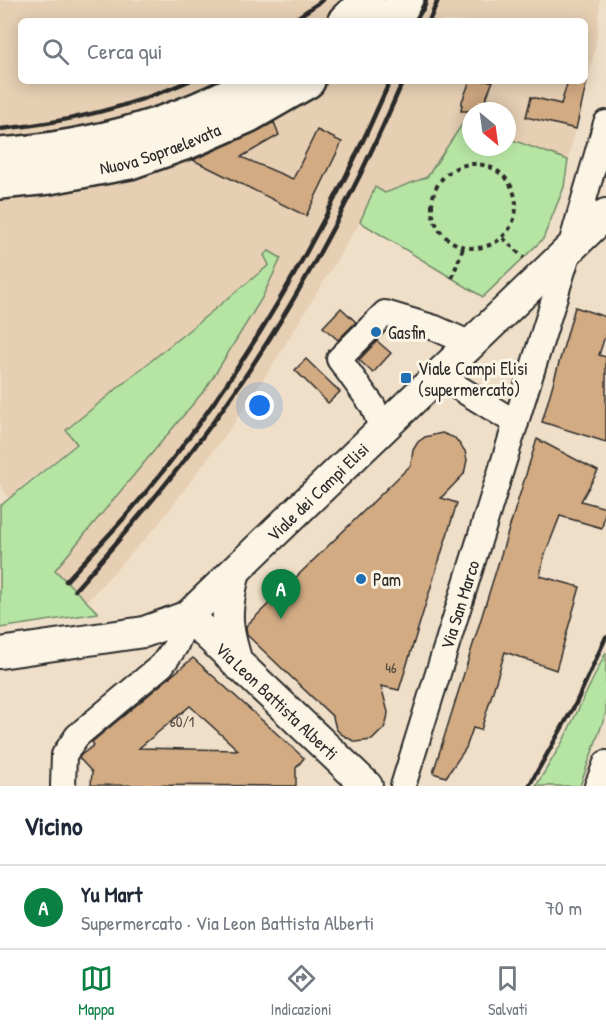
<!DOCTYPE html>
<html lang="it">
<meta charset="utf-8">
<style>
body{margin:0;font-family:"Patrick Hand",sans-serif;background:#f6f6f7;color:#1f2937}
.compass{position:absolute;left:462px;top:102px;width:54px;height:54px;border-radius:50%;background:#fff;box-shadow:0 3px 15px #0003;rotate:151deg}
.you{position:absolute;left:260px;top:406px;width:21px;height:21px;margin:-15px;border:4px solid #fff;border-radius:50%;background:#1a73e8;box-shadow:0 0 0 9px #1a73e833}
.badge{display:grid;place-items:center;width:39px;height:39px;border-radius:50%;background:#0b8043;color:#fff;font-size:20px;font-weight:700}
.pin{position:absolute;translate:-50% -50px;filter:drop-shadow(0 2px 3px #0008)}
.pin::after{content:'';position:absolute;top:32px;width:21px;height:18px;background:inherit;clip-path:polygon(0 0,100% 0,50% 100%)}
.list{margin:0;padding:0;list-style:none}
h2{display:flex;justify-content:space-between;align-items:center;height:78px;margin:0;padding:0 24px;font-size:26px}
h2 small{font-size:20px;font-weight:400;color:#747a83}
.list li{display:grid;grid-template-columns:39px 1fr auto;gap:18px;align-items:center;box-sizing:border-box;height:84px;padding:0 24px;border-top:2px solid #e0e1e3}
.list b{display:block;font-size:22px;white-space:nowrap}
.list p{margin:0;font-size:20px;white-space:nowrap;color:#747a83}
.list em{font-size:20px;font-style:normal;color:#747a83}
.icon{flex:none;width:33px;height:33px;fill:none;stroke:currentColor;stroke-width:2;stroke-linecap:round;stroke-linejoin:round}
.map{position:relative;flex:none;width:606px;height:786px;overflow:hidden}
.search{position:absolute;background:#fff;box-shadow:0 3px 15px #0003;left:18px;right:18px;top:18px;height:66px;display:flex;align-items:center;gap:15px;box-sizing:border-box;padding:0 21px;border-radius:9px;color:#747a83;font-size:22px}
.sheet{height:162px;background:#fff}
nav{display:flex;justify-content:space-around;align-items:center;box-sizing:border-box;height:84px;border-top:2px solid #e0e1e3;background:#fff;font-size:16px;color:#747a83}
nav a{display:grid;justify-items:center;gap:3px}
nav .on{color:#0b8043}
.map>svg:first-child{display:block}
.built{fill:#e6cfb3;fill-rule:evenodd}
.green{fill:#b6e4a3;stroke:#708867;stroke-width:1.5}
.building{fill:#d2ab83;stroke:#2b2b2b;stroke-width:1.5;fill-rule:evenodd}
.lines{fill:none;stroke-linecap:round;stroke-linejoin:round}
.minor-casing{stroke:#2b2b2b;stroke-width:28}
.major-casing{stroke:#2b2b2b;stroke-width:34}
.highway-casing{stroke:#2b2b2b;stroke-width:38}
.path{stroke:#2b2b2b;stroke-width:4;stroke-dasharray:4.5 4.5;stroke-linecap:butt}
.minor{stroke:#fcf5e5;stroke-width:24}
.major{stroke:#fcf5e5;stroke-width:30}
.highway{stroke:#fcf5e5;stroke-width:33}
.rail{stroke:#2b2b2b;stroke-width:4.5}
.poi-dot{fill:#1f6fb2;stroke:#fcf5e5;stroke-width:2}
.labels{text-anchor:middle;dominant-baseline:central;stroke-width:6;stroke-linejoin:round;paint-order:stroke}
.number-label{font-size:15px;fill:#554b41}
.street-label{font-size:18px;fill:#2b2b2b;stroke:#fcf5e5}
.poi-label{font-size:18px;fill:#2b2b2b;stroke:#fcf5e5;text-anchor:start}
</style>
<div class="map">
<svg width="606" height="786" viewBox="0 0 606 786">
<rect width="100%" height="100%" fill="#efdfc8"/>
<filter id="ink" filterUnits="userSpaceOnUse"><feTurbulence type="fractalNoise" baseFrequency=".0167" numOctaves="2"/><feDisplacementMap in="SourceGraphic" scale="12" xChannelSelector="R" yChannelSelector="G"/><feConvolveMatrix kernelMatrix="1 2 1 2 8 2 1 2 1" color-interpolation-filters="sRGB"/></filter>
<g filter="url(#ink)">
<!-- built -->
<path class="built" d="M 0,0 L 600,0 L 596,44 L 568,160 L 507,138 L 507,111 L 471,111 L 471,126 L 463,123 L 427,177 L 385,193 L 375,187 L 360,222 L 272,366 L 232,426 L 157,526 L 86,602 L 54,570 L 207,387 L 262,298 L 281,257 L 264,255 L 269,264 L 66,431 L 77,443 L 20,488 L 9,499 L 0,484 ZM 21,21 L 585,21 L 585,81 L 21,81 Z"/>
<!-- green -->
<path class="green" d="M 463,123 L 471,126 L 471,147 L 507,147 L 507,138 L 568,160 L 564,187 L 543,239 L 483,297 L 360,222 L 375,187 L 385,193 L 427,177 Z
M 269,251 L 281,258 L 262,298 L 207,387 L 55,570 L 98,613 L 0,628 L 0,506 L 77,444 L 66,430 L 269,265 L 264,255 Z
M 606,652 L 606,713 L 580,786 L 536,786 L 563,741 Z"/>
<!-- building -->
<path class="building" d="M 470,81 L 493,81 L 481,111 L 461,111 L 462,104 L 461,104 Z
M 568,81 L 587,81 L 576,129 L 526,117 L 531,97 L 561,104 Z
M 274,122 L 279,135 L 241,157 L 293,179 L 317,130 L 342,142 L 306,216 L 193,160 L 256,132 Z
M 575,307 L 606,317 L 606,333 L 599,355 L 606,357 L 606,442 L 542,422 Z
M 341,308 L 356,322 L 338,340 L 323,327 Z
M 377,341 L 391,353 L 373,373 L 359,360 Z
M 306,359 L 340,392 L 328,403 L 295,370 Z
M 442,433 L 455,438 L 465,451 L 467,460 L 464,474 L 441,498 L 457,503 L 399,690 L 381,686 L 388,712 L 387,720 L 384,728 L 372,740 L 355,742 L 341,734 L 336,729 L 333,717 L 247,635 L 246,626 L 411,465 L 413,450 L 418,442 L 425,437 Z
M 537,439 L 598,471 L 581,501 L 606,508 L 602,528 L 560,516 L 544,557 L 540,576 L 580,587 L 556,670 L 505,652 L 481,730 L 473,728 L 466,748 L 446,777 L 433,773 Z
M 193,658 L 304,758 L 296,768 L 296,786 L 91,785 L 92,772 L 79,758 L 81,755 L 94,745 L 92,742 ZM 190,706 L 238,750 L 139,748 Z"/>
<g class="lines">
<defs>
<g id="minor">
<path d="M 438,375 L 516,423"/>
<path d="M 382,430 L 373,406 L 339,359 L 385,313 L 435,328 L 471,344"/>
<path d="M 63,786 L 64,755 L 77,736 L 162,665 L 175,647 L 188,616"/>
<path id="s1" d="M 403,786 L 570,248 L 606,123"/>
<path d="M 597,786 L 606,763"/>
</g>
<g id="major">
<path d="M 235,571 C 225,612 225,625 238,665"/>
<path id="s2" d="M 188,616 L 367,786"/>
<path id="s3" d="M 0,653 L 144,632 L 188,616 L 606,214"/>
</g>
<g id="highway">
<path d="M 345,21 L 368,0"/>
<path d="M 386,21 L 409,0"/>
<path d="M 0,155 C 89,148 177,126 255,81"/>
<path id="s4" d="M 0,182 L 49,177 L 130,162 L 187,142 L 249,115 L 308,81"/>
</g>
</defs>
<!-- minor casing -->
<use href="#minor" class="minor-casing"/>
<!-- major casing -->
<use href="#major" class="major-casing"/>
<!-- highway casing -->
<use href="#highway" class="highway-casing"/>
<!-- path -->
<path class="path" d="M432 206a42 42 0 1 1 84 0a42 42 0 1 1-84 0Z
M 503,238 L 524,258
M 452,278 L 463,248"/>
<!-- minor -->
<use href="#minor" class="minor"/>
<!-- major -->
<use href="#major" class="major"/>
<!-- highway -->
<use href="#highway" class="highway"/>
<!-- rail -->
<path class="rail" d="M 292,21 L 323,0
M 416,21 L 426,0
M 429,21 L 438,0
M 0,129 C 64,123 130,107 189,81
M 66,581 C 85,560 105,540 124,518 C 237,389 322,237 390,81
M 75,590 C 138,519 200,446 252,366 C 311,276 361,179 403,81
M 529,786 L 576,703 L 606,637"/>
</g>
</g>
<!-- markers -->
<g class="poi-dot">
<circle cx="376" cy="332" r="6"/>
<rect x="400" y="372" width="12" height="12" rx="3"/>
<circle cx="361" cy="579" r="6"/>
</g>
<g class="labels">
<!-- number labels -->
<g class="number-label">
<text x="391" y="667">46</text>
<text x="182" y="721">60/1</text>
</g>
<!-- street labels -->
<g class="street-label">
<text stroke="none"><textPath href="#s4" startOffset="164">Nuova Sopraelevata</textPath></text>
<text stroke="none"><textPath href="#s3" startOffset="372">Viale dei Campi Elisi</textPath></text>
<text stroke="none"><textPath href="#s1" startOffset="190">Via San Marco</textPath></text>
<text stroke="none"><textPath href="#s2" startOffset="123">Via Leon Battista Alberti</textPath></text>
</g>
<!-- poi labels -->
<g class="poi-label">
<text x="388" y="332">Gasfin</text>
<text x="418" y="368">Viale Campi Elisi<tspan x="418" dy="21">(supermercato)</tspan></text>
<text x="373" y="579">Pam</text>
</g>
</g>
</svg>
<svg class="compass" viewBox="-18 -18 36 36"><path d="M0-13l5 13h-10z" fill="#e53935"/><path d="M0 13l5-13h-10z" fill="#747a83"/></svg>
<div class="you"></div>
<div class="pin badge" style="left:281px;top:619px">A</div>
<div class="search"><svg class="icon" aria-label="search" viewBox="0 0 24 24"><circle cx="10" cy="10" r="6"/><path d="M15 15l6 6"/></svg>Cerca qui</div>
</div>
<section class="sheet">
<h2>Vicino<small></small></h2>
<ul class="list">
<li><span class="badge">A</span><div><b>Yu Mart</b><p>Supermercato · Via Leon Battista Alberti</p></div><em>70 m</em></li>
</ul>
</section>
<nav>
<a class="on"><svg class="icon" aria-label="map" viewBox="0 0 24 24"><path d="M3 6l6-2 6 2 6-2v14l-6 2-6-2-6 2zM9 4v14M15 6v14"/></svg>Mappa</a>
<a><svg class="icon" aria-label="directions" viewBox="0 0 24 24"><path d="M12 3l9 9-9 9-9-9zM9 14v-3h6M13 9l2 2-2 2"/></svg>Indicazioni</a>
<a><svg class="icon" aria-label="saved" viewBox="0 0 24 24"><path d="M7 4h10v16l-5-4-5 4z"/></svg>Salvati</a>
</nav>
